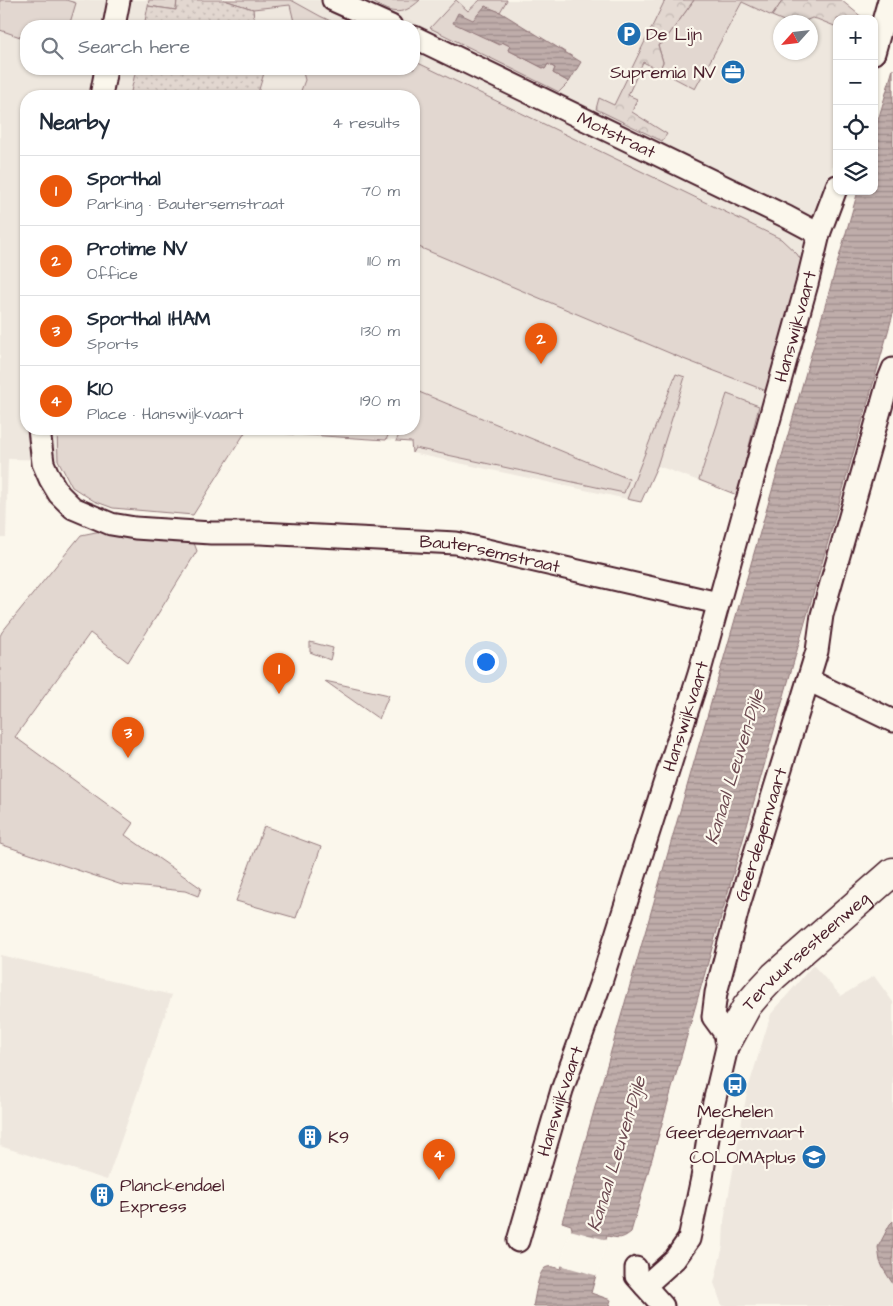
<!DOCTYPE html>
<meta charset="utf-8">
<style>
body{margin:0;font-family:"Architects Daughter",sans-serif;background:#f6f6f7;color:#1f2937}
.controls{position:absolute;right:15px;top:15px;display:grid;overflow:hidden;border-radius:10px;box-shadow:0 1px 4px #0004}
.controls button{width:45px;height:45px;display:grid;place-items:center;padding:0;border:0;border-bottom:1px solid #e0e1e3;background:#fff;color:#1f2937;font:25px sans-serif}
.compass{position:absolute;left:773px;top:15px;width:45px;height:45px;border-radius:50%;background:#fff;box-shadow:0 1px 4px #0004;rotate:243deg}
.you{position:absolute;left:485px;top:661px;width:18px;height:18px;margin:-12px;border:4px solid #fff;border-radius:50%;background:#1a73e8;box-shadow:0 0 0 8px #1a73e833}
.badge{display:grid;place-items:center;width:32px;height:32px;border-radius:50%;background:#ea580c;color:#fff;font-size:16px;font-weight:700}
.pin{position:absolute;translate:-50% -41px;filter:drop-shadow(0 1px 2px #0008)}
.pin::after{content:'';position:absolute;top:26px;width:18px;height:15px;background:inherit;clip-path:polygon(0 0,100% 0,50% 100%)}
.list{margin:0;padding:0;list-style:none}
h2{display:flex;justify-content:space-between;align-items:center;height:65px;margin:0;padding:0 20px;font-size:21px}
h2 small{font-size:16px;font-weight:400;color:#747a83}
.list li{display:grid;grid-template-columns:32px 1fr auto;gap:15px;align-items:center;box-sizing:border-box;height:70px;padding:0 20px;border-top:1px solid #e0e1e3}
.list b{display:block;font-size:19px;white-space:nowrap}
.list p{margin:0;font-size:16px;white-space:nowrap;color:#747a83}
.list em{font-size:16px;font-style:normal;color:#747a83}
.icon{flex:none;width:28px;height:28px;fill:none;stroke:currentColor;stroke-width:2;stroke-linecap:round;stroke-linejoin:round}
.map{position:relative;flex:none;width:893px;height:1306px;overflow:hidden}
.search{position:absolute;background:#fff;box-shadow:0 1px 4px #0004;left:20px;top:20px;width:400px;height:55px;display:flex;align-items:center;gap:12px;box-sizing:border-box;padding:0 18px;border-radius:20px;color:#747a83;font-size:19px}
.panel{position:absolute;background:#fff;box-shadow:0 1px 4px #0004;left:20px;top:90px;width:400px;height:345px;border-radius:20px}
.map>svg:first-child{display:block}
.built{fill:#eee7de;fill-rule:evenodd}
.grass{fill:#e2d7d0;stroke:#967b7e}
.forest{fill:url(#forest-crowns);stroke:#967b7e}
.garden{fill:url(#garden-dots);stroke:#967b7e}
.water{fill:url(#water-rules);stroke:#907477}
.pier{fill:#fbf7ec}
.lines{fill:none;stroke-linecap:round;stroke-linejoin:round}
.minor-casing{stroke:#4a1f2b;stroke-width:25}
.tertiary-casing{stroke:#4a1f2b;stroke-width:31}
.minor{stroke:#fbf7ec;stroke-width:21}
.tertiary{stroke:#fbf7ec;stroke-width:28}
.labels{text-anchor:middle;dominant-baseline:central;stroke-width:4.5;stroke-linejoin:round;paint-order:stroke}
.poi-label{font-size:18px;fill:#4a1f2b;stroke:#fbf7ec;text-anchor:start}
.street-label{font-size:18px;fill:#4a1f2b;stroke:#fbf7ec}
.water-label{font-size:19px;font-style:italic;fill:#6d4a51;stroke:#fbf7ec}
</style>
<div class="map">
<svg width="893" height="1306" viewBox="0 0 893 1306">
<defs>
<pattern id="forest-crowns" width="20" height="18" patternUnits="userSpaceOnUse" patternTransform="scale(1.25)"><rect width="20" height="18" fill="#e2d7d0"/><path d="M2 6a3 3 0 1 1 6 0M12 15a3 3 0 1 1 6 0" fill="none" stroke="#c3b8b3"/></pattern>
<pattern id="garden-dots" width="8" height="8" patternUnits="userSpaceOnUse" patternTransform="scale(1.25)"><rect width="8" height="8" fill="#e2d7d0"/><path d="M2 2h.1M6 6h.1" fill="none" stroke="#c3b8b3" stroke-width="1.8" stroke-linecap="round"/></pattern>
<pattern id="water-rules" width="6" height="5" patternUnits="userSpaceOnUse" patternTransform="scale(1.25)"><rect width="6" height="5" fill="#bfadaa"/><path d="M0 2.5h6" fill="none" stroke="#9d8c8b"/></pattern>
</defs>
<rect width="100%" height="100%" fill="#fbf7ec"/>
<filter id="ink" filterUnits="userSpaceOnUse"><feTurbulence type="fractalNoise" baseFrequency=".02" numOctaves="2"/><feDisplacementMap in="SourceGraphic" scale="10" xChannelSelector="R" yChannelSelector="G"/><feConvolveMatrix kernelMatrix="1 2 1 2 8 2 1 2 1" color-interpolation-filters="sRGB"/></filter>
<g filter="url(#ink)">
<!-- built -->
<path class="built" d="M 0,0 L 841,0 L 864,19 L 837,19 L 837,147 L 806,268 L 740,496 L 658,466 L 641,502 L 412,453 L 411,441 L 246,431 L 193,515 L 113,508 L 94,501 L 72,487 L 58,460 L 8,459 L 6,538 L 0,538 ZM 780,22 L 810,22 L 810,52 L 780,52 ZM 26,26 L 414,26 L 414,69 L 26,69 ZM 26,96 L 414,96 L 414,429 L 26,429 Z
M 0,955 L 172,995 L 107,1180 L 0,1146 Z
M 813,965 L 841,996 L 874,976 L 893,1002 L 893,1306 L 722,1306 L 714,1283 L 723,1246 L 724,1221 L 747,1092 L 771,1014 Z"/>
<!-- grass -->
<path class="grass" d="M 0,0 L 66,0 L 76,3 L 69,26 L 26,26 L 26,39 L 0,30 Z
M 149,0 L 177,0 L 176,10 L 148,6 Z
M 224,0 L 291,0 L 320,16 L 341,26 L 295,26 L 290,5 L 253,9 Z
M 370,0 L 420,0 C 401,18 389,13 370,0 Z
M 456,0 L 468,11 L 480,0 L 507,0 L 500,12 L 485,7 L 500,45 L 502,42 L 510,46 L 508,50 L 545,69 L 548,64 L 555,68 L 553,73 L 569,82 L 559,92 L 430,28 Z
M 694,0 L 783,0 L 772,16 L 742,2 L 695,89 L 659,70 L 663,62 L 658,45 L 663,43 Z
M 414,61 L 781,239 L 797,254 L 806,268 L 777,395 L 686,360 L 414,245 L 414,96 L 299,96 L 305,80 L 302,69 L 414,69 Z
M 676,374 L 685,377 L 657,466 L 641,502 L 627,499 Z
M 419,392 L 629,479 L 624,493 L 415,448 L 412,453 L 411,442 L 396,441 L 402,429 L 414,429 L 414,403 Z
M 727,394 L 759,406 L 737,495 L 699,480 Z
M 57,429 L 80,429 L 95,432 L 96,429 L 391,429 L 386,440 L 246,431 L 193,515 L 113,508 L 94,501 L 72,487 L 58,460 Z
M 101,531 L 125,537 L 194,543 L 197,551 L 128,662 L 90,633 L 15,737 L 133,823 L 125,835 L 201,888 L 198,896 L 185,891 L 122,885 L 0,844 L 0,636 L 2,632 L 81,535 Z
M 310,642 L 333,648 L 330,660 L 310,652 Z
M 325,681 L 389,695 L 379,719 Z
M 264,826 L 321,847 L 296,918 L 236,901 Z"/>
<!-- forest -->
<path class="forest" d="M 665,0 L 694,0 L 663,43 L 658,45 L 663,62 L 659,70 L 643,62 L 628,95 L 637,99 L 632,112 L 667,134 L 662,141 L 596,109 L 599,98 L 614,105 Z
M 783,0 L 841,0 L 864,19 L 837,19 L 837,27 L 817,19 L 812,18 L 803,22 L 786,22 L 772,16 Z"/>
<!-- garden -->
<path class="garden" d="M 177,0 L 224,0 L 253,9 L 255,26 L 144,26 L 148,6 L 176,10 Z
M 136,69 L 263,69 L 264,73 L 257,96 L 130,96 Z"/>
<!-- water -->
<path class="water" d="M 485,6 L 500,12 L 581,62 L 569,82 L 553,73 L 555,68 L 548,64 L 545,69 L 508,50 L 510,46 L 502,42 L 500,45 L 453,23 L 458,13 L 473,20 Z
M 893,69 L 893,314 L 631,1232 C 621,1240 619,1238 607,1236 L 591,1293 L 611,1300 L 609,1306 L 533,1306 C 535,1298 538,1272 545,1268 C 550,1265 556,1268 561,1269 L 572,1229 L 571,1225 L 562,1222 L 858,191 L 874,191 L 874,134 Z
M 893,1221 L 893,1284 L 884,1270 L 880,1261 L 878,1247 L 890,1224 Z"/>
<!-- pier -->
<path class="pier" d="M 570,1230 L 607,1240 L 598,1276 L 560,1265 Z"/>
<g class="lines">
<defs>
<g id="minor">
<path d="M 333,0 L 391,26"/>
<path d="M 114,26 L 119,0"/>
<path id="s1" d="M 414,37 L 787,217 L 819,234"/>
<path d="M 874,53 L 889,0"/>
<path d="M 101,96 L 106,69"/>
<path id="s2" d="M 39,429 L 43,463 L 50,479 L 59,494 L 73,508 L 111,524 L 135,528 L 211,533 L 260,533 L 456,543 L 718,603"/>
<path d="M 808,680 L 893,721"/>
<path id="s3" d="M 518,1241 L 562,1090 L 602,979 L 699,674 L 807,284 L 819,234 L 837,186"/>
<path d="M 636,1268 L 636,1276 L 663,1306"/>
<path id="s4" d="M 645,1286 L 675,1259 L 689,1239 L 702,1178 L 712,1111 L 729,1039 L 713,1017 L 716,993 L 739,905 L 817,651 L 822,615 L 889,379 L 893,369"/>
</g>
<g id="tertiary">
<path id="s5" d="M 729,1039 L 747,1006 L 759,992 L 774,976 L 893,872"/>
</g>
</defs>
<!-- minor casing -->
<use href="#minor" class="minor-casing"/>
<!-- tertiary casing -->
<use href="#tertiary" class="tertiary-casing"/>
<!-- minor -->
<use href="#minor" class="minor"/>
<!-- tertiary -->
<use href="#tertiary" class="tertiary"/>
</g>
</g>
<!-- icons -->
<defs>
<symbol id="parking-disc" viewBox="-11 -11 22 22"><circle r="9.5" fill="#1f6fb2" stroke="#fbf7ec"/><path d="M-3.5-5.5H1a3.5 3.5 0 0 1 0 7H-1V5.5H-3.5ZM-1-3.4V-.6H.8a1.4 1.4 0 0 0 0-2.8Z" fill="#fff"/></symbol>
<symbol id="office-disc" viewBox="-11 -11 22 22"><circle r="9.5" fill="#1f6fb2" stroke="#fbf7ec"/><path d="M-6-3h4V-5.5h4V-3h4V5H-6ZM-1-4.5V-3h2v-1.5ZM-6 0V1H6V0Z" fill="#fff"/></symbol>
<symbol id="bus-disc" viewBox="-11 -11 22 22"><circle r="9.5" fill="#1f6fb2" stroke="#fbf7ec"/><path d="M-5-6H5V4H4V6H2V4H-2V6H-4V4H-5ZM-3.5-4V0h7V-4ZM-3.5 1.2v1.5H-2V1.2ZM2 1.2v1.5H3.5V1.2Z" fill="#fff"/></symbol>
<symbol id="building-disc" viewBox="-11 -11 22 22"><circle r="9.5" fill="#1f6fb2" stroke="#fbf7ec"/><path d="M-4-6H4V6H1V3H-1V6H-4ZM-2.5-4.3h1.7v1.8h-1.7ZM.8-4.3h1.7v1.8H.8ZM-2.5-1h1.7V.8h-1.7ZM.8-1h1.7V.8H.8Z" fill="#fff"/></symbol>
<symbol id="school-disc" viewBox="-11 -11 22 22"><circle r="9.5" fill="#1f6fb2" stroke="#fbf7ec"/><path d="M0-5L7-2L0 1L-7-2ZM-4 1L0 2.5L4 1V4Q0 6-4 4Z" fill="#fff"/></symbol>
</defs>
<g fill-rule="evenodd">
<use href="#parking-disc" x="615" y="20" width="28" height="28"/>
<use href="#office-disc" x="719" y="58" width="28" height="28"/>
<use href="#bus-disc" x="721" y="1071" width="28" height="28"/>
<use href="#building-disc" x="296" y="1123" width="28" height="28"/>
<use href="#school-disc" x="800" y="1143" width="28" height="28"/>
<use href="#building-disc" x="88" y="1181" width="28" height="28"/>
</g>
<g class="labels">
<!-- poi labels -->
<g class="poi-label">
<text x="646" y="34">De Lijn</text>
<text x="716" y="72" text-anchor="end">Supremia NV</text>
<text x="735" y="1111" text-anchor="middle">Mechelen<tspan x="735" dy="21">Geerdegemvaart</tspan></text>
<text x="328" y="1137">K9</text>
<text x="796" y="1157" text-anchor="end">COLOMAplus</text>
<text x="120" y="1185">Planckendael<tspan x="120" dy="21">Express</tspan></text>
</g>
<!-- street labels -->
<g class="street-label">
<text stroke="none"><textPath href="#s1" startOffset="225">Motstraat</textPath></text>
<text stroke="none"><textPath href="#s3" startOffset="956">Hanswijkvaart</textPath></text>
<text stroke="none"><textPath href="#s2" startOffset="511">Bautersemstraat</textPath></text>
<text stroke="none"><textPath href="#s3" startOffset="551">Hanswijkvaart</textPath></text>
<text stroke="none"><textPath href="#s4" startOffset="485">Geerdegemvaart</textPath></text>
<text stroke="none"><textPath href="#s5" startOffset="118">Tervuursesteenweg</textPath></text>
<text stroke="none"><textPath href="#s3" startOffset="146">Hanswijkvaart</textPath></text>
</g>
<!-- water labels -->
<g class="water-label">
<text transform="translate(735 767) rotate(-73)">Kanaal Leuven-Dijle</text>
<text transform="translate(617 1154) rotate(-73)">Kanaal Leuven-Dijle</text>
</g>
</g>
</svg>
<div class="controls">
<button>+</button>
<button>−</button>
<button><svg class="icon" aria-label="locate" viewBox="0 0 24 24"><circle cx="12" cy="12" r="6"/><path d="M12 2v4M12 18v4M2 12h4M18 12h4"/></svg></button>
<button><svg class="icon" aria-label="layers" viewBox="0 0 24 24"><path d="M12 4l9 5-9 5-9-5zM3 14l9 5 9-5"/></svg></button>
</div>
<svg class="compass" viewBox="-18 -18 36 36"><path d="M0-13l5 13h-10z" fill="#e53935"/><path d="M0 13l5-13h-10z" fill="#747a83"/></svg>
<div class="you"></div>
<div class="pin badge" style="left:279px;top:694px">1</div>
<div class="pin badge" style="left:541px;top:364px">2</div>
<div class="pin badge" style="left:128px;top:758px">3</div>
<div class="pin badge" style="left:439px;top:1180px">4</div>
<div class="search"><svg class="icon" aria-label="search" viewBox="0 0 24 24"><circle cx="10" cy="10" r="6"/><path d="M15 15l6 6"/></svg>Search here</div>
<section class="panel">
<h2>Nearby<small>4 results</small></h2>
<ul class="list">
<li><span class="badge">1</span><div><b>Sporthal</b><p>Parking · Bautersemstraat</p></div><em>70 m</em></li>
<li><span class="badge">2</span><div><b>Protime NV</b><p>Office</p></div><em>110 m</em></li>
<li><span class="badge">3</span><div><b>Sporthal IHAM</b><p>Sports</p></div><em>130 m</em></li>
<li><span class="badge">4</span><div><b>K10</b><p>Place · Hanswijkvaart</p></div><em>190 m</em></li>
</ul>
</section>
</div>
